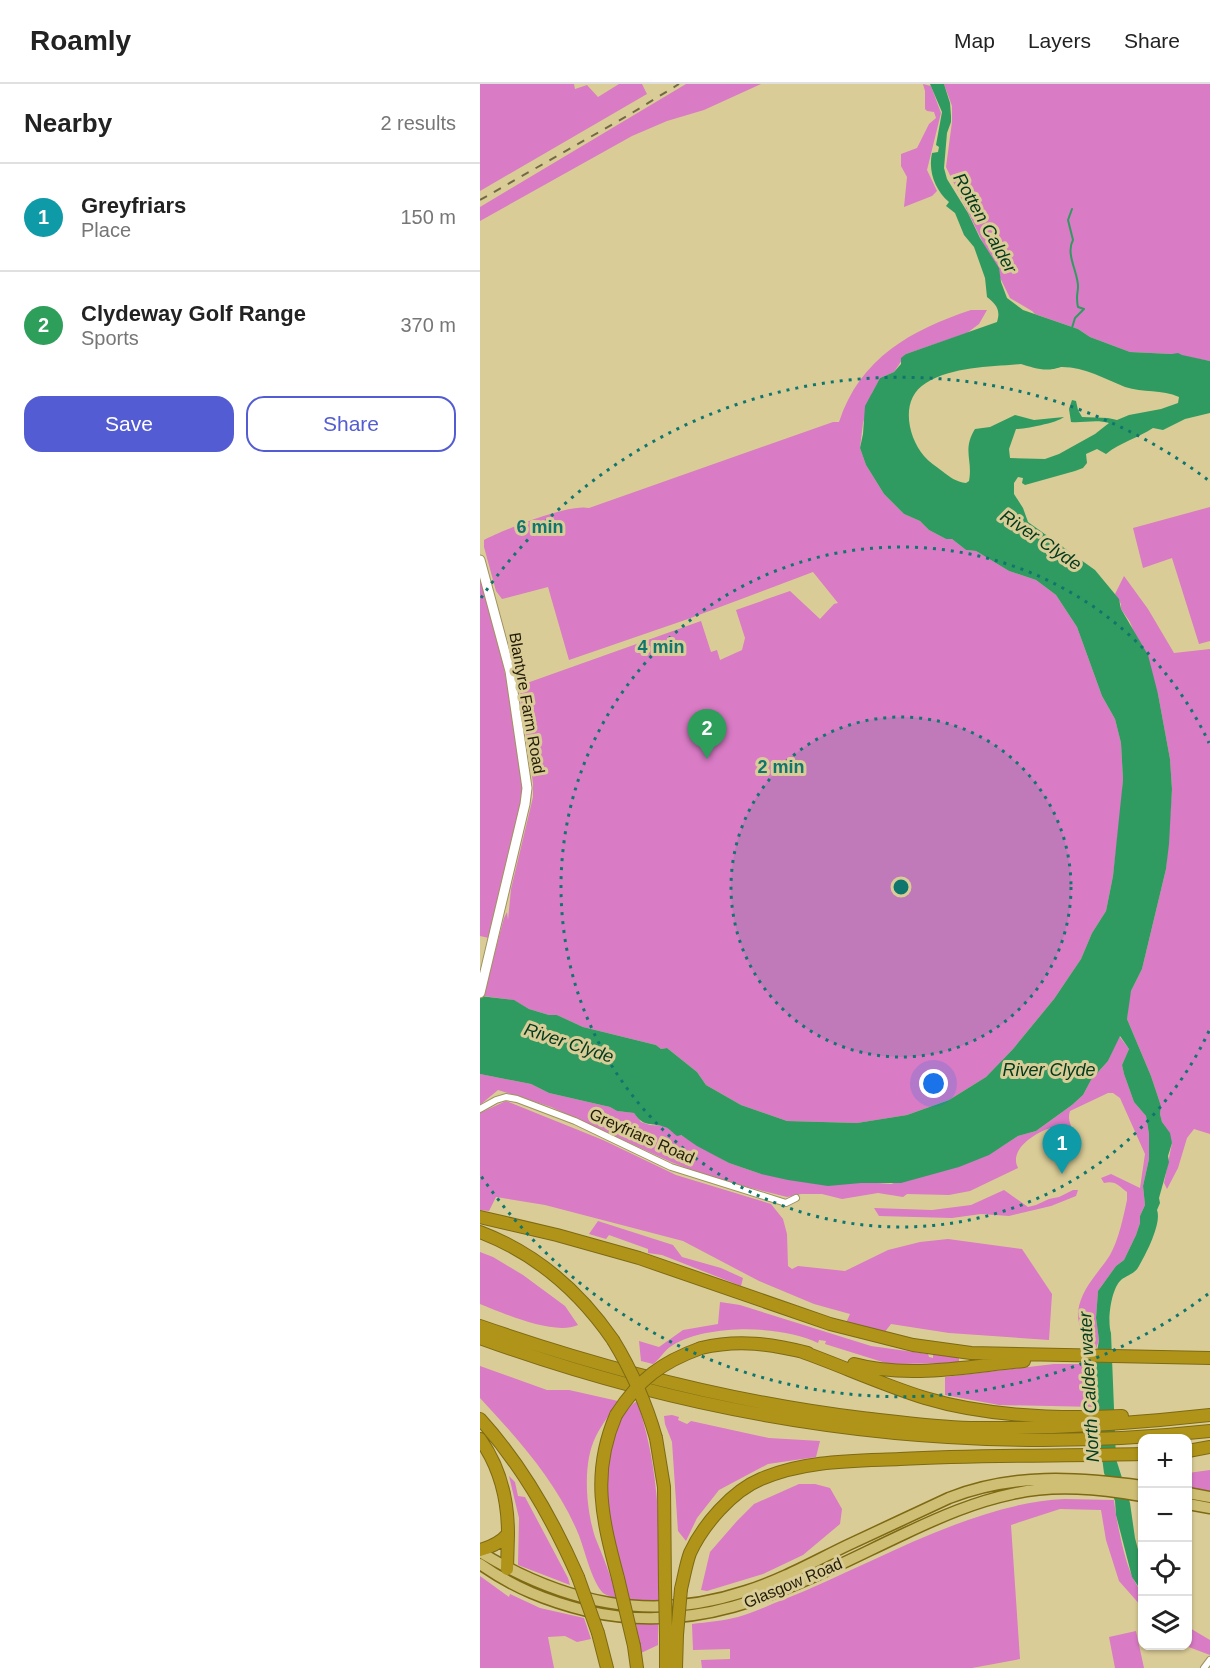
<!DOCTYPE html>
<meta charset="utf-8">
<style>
body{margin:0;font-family:Helvetica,sans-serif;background:#f6f6f6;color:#222}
.controls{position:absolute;right:18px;bottom:18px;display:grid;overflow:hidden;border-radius:12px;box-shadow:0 2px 4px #0004}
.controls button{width:54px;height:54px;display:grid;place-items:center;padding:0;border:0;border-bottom:2px solid #e0e0e0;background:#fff;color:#222;font:30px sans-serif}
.you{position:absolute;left:454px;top:1000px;width:21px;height:21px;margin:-15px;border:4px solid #fff;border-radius:50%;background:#1a73e8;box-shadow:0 0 0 9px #1a73e833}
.badge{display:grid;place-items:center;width:39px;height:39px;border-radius:50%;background:#535cd2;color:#fff;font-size:20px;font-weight:700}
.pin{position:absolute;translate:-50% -50px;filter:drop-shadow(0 2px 3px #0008)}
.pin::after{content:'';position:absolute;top:32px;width:21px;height:18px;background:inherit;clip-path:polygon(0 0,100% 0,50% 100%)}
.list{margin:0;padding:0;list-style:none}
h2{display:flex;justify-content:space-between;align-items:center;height:78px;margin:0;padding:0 24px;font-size:26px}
h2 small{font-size:20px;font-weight:400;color:#767676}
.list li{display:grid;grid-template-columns:39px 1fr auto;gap:18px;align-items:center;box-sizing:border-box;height:108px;padding:0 24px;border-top:2px solid #e0e0e0}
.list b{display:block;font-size:22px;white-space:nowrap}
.list p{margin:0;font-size:20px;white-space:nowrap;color:#767676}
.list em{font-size:20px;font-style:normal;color:#767676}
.actions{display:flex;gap:12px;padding:18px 24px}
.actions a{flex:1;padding:14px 0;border:2px solid #535cd2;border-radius:18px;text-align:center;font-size:21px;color:#535cd2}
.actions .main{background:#535cd2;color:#fff}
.icon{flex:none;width:33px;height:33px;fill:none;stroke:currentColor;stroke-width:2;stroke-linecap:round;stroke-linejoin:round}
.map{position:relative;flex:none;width:730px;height:1584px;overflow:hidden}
header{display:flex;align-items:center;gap:36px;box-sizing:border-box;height:84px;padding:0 30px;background:#fff;border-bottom:2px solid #e0e0e0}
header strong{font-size:28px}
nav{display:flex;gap:33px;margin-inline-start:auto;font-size:21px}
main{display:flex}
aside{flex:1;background:#fff}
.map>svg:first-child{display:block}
.green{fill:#d97bc5}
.water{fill:#309b61;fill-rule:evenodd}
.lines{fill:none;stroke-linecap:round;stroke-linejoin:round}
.stream{stroke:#309b61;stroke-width:2}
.minor-casing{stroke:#9f925e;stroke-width:8}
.secondary-casing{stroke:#9f925e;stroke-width:11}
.primary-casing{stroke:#7d6a13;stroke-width:13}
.motorway-casing{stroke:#7d6a13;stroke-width:14}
.minor{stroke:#fff;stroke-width:6}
.secondary{stroke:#fff;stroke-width:9}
.primary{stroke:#cfbf75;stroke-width:10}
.motorway{stroke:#af9419;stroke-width:12}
.rail{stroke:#726946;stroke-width:2;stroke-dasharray:8 8;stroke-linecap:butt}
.motorway-bridge-casing{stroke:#7d6a13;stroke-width:14;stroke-linecap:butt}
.motorway-bridge{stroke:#af9419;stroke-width:12}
.ring{fill:none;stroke:#0f766e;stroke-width:3;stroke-dasharray:3 6}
.labels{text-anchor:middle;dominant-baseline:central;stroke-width:6;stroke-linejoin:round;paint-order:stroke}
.street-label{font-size:16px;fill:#211c07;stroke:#dacc97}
.water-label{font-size:18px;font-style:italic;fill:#003a1d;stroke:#dacc97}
.centre{fill:#0f766e;stroke:#dacc97;stroke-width:3}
.ring-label{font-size:18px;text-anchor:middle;font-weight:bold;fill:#0f766e;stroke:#dacc97;stroke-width:6;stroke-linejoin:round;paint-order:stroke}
</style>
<header>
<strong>Roamly</strong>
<nav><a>Map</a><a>Layers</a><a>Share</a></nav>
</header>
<main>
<aside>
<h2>Nearby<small>2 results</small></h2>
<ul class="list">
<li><span class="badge" style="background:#0f9aa8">1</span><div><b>Greyfriars</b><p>Place</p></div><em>150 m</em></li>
<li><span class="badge" style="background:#2e9e5b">2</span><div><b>Clydeway Golf Range</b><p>Sports</p></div><em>370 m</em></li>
</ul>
<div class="actions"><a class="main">Save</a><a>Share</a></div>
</aside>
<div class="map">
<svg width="730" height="1584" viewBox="0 0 730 1584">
<rect width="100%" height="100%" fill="#dacc97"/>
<!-- green -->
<path class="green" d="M 0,0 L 94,0 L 95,5 L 107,1 L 118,13 L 139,0 L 162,0 L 167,10 L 0,107 Z
M 206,0 L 281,0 L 224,26 L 187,37 L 152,52 L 0,137 L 0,123 Z
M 443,0 L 451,2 L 461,29 L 447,86 L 457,107 L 452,112 L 424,123 L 427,93 L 421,82 L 421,70 L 437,64 L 449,40 L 456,34 L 454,28 L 447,27 L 445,25 L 445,7 Z
M 464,0 L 730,0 L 730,277 L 692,270 L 650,268 L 610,253 L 598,245 L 555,230 L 552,227 L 530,214 L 466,83 L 472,38 L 472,22 Z
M 491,226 L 507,226 L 499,240 L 487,249 L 426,270 L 414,288 L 400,294 L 392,309 L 383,339 L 380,364 L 386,381 L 404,410 L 424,430 L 440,437 L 449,446 L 466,455 L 472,455 L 486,466 L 496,467 L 529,487 L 556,496 L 576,511 L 597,543 L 622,612 L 635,635 L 641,659 L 643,696 L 641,725 L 633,792 L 626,827 L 612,849 L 601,875 L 574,915 L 533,965 L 506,993 L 469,1016 L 427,1031 L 377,1039 L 307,1037 L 261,1021 L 226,1001 L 217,988 L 187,964 L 181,965 L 176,961 L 103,943 L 77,931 L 69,931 L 49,925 L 33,916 L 3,912 L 24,834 L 27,828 L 28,836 L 31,805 L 53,713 L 53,699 L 40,610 L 47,599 L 221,537 L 231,568 L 237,566 L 240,576 L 262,566 L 265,554 L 256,526 L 310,507 L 340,535 L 354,520 L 358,519 L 333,488 L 208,535 L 89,576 L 68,503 L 22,515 L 16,507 L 4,463 L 4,456 C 23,446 90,419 109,424 L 353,338 L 359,338 C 380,274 431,246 491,226 Z
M 730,423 L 730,557 L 719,560 L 692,474 L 663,484 L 653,444 Z
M 0,490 C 20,560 36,631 43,703 L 42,713 L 9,854 L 0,852 Z
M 644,492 L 668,525 L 694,569 L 730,565 L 730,1050 L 714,1045 L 707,1054 L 698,1084 L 687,1105 L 684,1099 L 692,1059 L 682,1038 L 680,1030 L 681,1022 L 671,992 L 647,935 L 648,918 L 651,907 L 662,885 L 686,785 L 692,705 L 690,675 L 678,610 L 650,538 L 641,525 L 641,520 L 635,510 Z
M 639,952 L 649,965 L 642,981 L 644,990 L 654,1018 L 666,1032 L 669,1050 L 669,1075 L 663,1102 L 665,1121 L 660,1132 L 660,1139 L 656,1151 L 644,1176 L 636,1182 L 618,1207 L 616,1234 L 619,1256 L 616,1265 L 606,1265 C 606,1252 597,1242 598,1228 C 601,1204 618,1190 630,1171 C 639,1155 643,1134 647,1116 L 647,1108 C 639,1102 635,1096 624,1099 L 621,1094 L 631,1090 L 660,1104 L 665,1070 L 640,1014 L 633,1009 L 628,1009 L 590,1027 C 586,1039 595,1047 598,1057 L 594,1061 L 595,1056 L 592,1048 C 587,1045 581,1041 574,1043 C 557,1047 528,1065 538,1084 L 490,1107 L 469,1111 L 427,1110 L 423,1113 L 398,1109 L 362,1115 L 342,1110 L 321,1110 L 307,1113 L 232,1094 L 191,1078 L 71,1023 L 18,1006 L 0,1021 L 0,990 L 51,1000 L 69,1009 L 130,1023 L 137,1027 L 154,1029 L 161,1038 L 170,1041 L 185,1042 L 249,1079 L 281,1090 L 411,1100 L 521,1063 L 538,1052 L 556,1047 L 592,1021 L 603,1011 L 611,996 L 628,977 Z
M 26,1017 L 123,1056 L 196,1091 L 291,1120 L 303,1135 L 307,1150 L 308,1182 L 312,1185 L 318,1182 L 365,1187 L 408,1166 L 440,1158 L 468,1155 L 542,1165 L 572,1210 L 569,1256 L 469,1249 L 411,1240 L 404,1249 L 366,1239 L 370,1230 L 334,1220 L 279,1197 L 203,1157 L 65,1121 L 16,1113 L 9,1127 L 0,1126 L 0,1029 Z
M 524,1106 L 548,1123 L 556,1121 L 569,1115 L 579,1113 L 593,1106 L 598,1106 L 596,1112 L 571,1122 L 529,1132 L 501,1130 L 472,1134 L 399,1132 L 394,1124 L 452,1126 L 491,1121 Z
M 118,1137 L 193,1161 L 202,1173 L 241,1184 L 263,1194 L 261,1202 L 182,1171 L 168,1169 L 168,1165 L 129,1151 L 126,1155 L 109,1150 Z
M 0,1168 L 13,1173 L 43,1191 L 85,1222 L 98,1241 C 74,1252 23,1229 0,1220 Z
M 240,1218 L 260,1221 L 391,1262 L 448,1270 L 449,1273 L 453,1274 L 453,1270 L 479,1273 L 479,1279 L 409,1280 L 345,1260 L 346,1257 L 339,1256 L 338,1259 C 303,1241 228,1240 193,1261 C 184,1266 181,1274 173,1280 L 161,1277 L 159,1257 L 179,1263 L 203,1246 L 238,1240 Z
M 574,1280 L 615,1280 L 617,1323 L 519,1321 L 465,1311 L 465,1293 Z
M 0,1282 L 67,1306 L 89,1306 L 138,1317 C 131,1329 122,1340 116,1352 C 102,1379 106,1425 115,1453 C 123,1473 132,1493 136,1514 C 132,1513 126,1511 123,1509 C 111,1496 105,1466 98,1449 C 76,1397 38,1355 0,1314 Z
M 157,1317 C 180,1386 180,1446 179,1518 L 150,1516 C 134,1463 116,1401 136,1347 C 141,1334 146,1324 157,1317 Z
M 192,1331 L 199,1333 L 198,1336 L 207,1340 L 211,1337 L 289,1354 L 340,1357 L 336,1373 L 288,1380 L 239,1406 L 217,1434 L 206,1457 L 198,1447 L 192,1358 L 185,1340 L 184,1332 Z
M 730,1386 L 730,1410 L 708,1407 L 708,1389 Z
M 29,1392 L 35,1398 L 38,1412 L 45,1413 L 88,1494 L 90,1501 L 38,1481 L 39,1434 Z
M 319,1400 L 335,1400 L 350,1404 L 362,1425 L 360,1440 L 323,1471 L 283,1490 L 227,1507 L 221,1506 L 230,1468 L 257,1437 L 274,1420 Z
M 585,1415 L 634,1416 C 636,1436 644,1474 652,1492 C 659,1508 662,1503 662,1523 L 639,1497 L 626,1456 L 621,1426 L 580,1425 L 531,1441 L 540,1575 L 492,1584 L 222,1584 L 221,1576 L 250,1575 L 250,1565 L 213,1566 L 212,1540 C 227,1538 243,1537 258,1533 C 273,1529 289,1521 305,1515 C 391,1481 492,1419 585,1415 Z
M 0,1492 L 29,1513 L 30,1510 L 60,1524 L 104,1534 L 111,1555 L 97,1558 L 85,1552 L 68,1553 L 74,1584 L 0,1584 Z
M 178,1539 L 178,1561 L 161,1569 L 156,1540 Z
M 708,1543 L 730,1556 L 730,1571 L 706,1562 Z
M 656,1547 L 664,1584 L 635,1584 L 629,1553 Z"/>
<!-- water -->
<path class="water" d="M 450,0 L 464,0 L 470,19 L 471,32 L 471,38 L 467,49 L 464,84 L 467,95 L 488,129 L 500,154 L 519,184 L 521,198 L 527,214 L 543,226 L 598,245 L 610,253 L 650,268 L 692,270 L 698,269 L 702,271 L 730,277 L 730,329 L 705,335 L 683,346 L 673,344 C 658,354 641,358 626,370 L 617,365 L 606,370 L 607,379 L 603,384 L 595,387 L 545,401 L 542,399 L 543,394 L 538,393 L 534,399 L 534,410 L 543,424 L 548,438 L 615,486 L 639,515 L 641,525 L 668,571 L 678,610 L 690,675 L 692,705 L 689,760 L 686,785 L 662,885 L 651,907 L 647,935 L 671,992 L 681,1022 L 680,1030 L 682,1038 L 690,1049 L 692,1059 L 688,1072 L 689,1078 L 679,1114 L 680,1119 L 677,1126 C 682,1139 666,1170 659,1182 C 655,1190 647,1191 641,1196 C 631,1205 627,1237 631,1249 L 636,1375 L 650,1419 L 655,1454 L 662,1481 L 662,1508 L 652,1493 L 636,1431 L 635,1417 L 624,1389 L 618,1342 L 615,1280 L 619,1256 L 616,1234 L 618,1207 L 636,1182 L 644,1176 L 656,1151 L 660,1139 L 660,1132 L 665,1121 L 663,1102 L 669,1075 L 669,1050 L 666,1032 L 654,1018 L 644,990 L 642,981 L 649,965 L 640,952 L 628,977 L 611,996 L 603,1011 L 592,1021 L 556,1047 L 538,1052 L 509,1071 L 479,1083 L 421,1099 L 381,1099 L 348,1102 L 308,1096 L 281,1090 L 249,1079 L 217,1062 L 201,1051 L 197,1052 C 194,1050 189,1044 185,1043 C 171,1038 164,1044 154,1029 L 137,1027 L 130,1023 L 69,1009 L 51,1000 L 0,990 L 0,912 L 34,916 L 49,925 L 69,931 L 77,931 L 103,943 L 176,961 L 181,965 L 187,964 L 217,988 L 226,1001 L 261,1021 L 307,1037 L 377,1039 L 427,1031 L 469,1016 L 506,993 L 533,965 L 574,915 L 601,875 L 612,849 L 626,827 L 633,792 L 643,696 L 641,659 L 635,635 L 622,612 L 597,543 L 576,511 L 556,496 L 529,487 L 496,467 L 486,466 L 472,455 L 466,455 L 449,446 L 440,437 L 424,430 L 404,410 L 386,381 L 380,364 L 383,350 L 385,322 L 400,294 L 414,288 L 421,280 L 421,274 L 426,270 L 517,238 C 521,226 516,220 507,213 L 505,194 L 494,163 L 484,151 L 475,129 L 466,122 L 469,118 C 455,106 448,87 452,69 L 458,68 L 459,63 L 456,61 L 462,28 ZM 541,280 C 551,283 562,287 573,285 C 575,285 580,283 582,283 C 605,283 625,295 645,303 C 663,309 682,305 699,313 L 698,319 L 681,325 L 649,331 L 637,336 L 628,334 L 602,333 L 598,326 L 596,317 L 592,316 L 589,325 L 591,338 C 603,339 617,335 629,339 L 615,350 L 579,370 L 565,375 L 530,374 L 529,365 L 536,345 C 545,345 577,339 584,333 L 554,336 L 535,331 L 510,343 L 495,345 C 482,366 493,376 489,397 L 486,399 C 476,398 470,393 462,387 C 456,382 449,378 444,372 C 427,352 420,314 446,299 C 474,282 510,283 541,280 Z"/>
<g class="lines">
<!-- stream -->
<path class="stream" d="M 591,247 L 595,234 L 604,225 L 598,223 C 596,214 597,213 598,204 C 599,190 585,170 593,156 L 588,136 L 592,125"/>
<defs>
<path id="minor" d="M 0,1025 L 16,1016 L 26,1013 L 37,1015 L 95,1037 L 191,1083 L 306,1119 L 316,1114
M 724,1584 L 730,1576"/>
<path id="secondary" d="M 0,476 L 30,587 L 47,704 L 45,720 L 0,909"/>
<path id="primary" d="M 708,1409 L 730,1413
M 708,1420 L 730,1424
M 0,1468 C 84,1519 170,1539 266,1507 C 301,1496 333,1478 366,1462 C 400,1446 435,1430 469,1414 C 532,1389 597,1393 662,1402
M 0,1480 C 34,1504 67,1517 107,1527 C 228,1555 321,1498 426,1449 C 460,1433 494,1418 532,1410 C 575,1400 620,1405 662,1412"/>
<path id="motorway" d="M 0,1133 L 77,1151 L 159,1174 L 350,1240 L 433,1261 L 491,1269 L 730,1274
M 0,1148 C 55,1169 100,1208 133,1256
M 0,1242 C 124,1285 251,1318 382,1334 C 418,1338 454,1343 490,1344 C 571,1345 650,1340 730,1331
M 0,1254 C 237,1340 478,1374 730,1347
M 221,1264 C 259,1255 291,1260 328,1269
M 320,1267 C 362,1282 403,1301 445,1314 C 508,1333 577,1335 642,1332
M 374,1280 C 429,1295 489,1282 544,1277
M 136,1331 C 111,1389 122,1435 138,1494
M 0,1335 C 42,1381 73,1436 98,1493
M 176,1354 L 184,1403 L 185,1503
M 0,1355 C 20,1383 28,1415 28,1450 C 20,1459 12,1463 0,1466
M 708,1367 L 730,1363
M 27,1485 L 28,1450
M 201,1505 C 204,1493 206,1480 210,1469 C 223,1441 252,1407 281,1395 C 325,1376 374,1377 420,1375 C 501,1371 582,1372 662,1370
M 118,1549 L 127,1584
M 186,1552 L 186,1584
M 154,1562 L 157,1584
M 196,1584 L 197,1551"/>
</defs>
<!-- minor casing -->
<use href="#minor" class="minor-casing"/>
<!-- secondary casing -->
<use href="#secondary" class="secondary-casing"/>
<!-- primary casing -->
<use href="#primary" class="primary-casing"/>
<!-- motorway casing -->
<use href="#motorway" class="motorway-casing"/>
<!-- minor -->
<use href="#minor" class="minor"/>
<!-- secondary -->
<use href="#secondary" class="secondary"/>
<!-- primary -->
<use href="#primary" class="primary"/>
<!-- motorway -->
<use href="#motorway" class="motorway"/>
<!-- rail -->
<path class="rail" d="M 0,116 L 147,32 L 199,0"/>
<defs>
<path id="motorway-bridge" d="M 133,1256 C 152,1287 166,1319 176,1354
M 136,1331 C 159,1295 182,1278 221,1264
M 98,1493 L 118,1549
M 138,1494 L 154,1562
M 185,1503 L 186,1552
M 197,1551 L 201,1505"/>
</defs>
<!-- motorway-bridge casing -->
<use href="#motorway-bridge" class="motorway-bridge-casing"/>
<!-- motorway-bridge -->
<use href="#motorway-bridge" class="motorway-bridge"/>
</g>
<!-- distance rings -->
<circle cx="421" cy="803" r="170" fill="#0f766e" fill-opacity=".12"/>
<g class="ring">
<circle cx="421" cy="803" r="170"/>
<path d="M729 947A340 340 0 1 1 729 659"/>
<path d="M728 1210A510 510 0 0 1 1 1092M1 514A510 510 0 0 1 728 396"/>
</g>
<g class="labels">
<!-- street labels -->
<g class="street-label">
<text transform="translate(47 619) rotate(80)">Blantyre Farm Road</text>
<text transform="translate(162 1052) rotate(24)">Greyfriars Road</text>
<text transform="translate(313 1499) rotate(-23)">Glasgow Road</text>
</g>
<!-- water labels -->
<g class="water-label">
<text transform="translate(505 139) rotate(61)">Rotten Calder</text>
<text transform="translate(561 456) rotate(34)">River Clyde</text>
<text transform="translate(89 959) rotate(18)">River Clyde</text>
<text x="569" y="986">River Clyde</text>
<text transform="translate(609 1303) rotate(-93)">North Calder water</text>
</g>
</g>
<circle cx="421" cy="803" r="9" class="centre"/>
<g class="ring-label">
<text x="60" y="449">6 min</text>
<text x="181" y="569">4 min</text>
<text x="301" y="689">2 min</text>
</g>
</svg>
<div class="controls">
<button>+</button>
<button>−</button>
<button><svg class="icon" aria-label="locate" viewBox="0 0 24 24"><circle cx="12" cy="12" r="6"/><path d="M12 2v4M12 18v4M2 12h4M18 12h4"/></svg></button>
<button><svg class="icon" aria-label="layers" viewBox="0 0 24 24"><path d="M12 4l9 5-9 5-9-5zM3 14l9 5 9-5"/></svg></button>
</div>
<div class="you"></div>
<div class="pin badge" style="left:582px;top:1090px;background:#0f9aa8">1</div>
<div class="pin badge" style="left:227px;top:675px;background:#2e9e5b">2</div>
</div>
</main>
